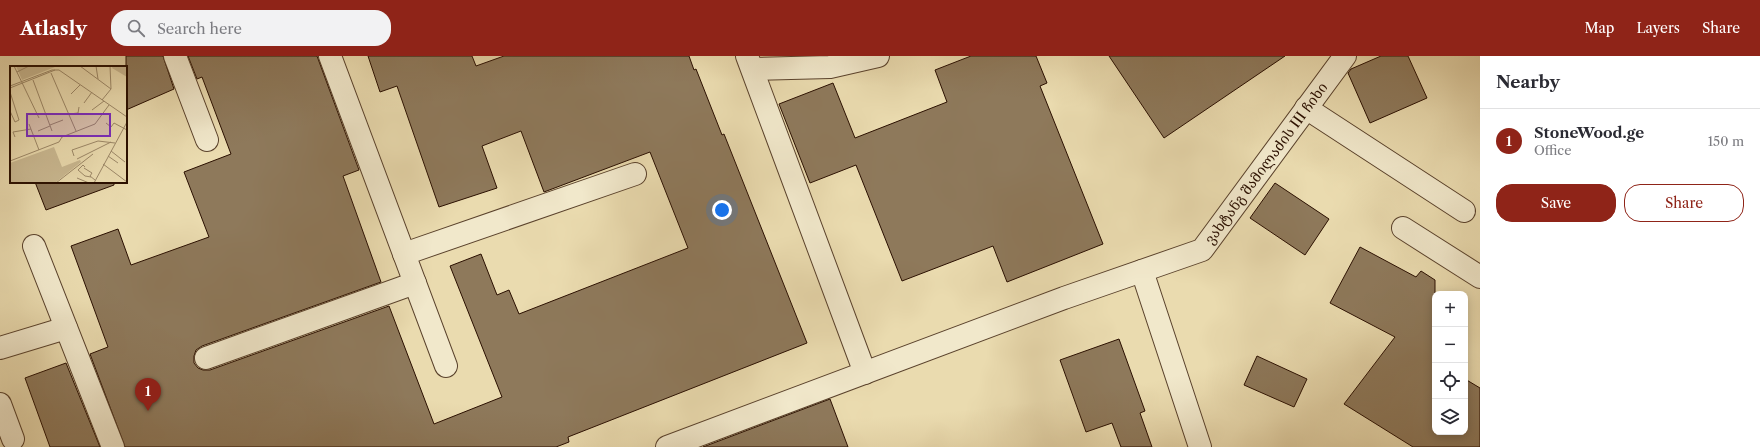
<!DOCTYPE html>
<meta charset="utf-8">
<style>
body{margin:0;font-family:"Libre Caslon Text","Noto Serif Georgian",serif;background:#f2f2f3;color:#2b2b33}
.controls{position:absolute;right:12px;bottom:12px;display:grid;overflow:hidden;border-radius:8px;box-shadow:0 2px 10px #0003}
.controls button{width:36px;height:36px;display:grid;place-items:center;padding:0;border:0;border-bottom:1px solid #e1e1e2;background:#fff;color:#2b2b33;font:20px sans-serif}
.you{position:absolute;left:722px;top:154px;width:14px;height:14px;margin:-10px;border:3px solid #fff;border-radius:50%;background:#1a73e8;box-shadow:0 0 0 6px #1a73e833}
.badge{display:grid;place-items:center;width:26px;height:26px;border-radius:50%;background:#8f2418;color:#fff;font-size:13px;font-weight:700}
.pin{position:absolute;translate:-50% -33px;filter:drop-shadow(0 1px 2px #0008)}
.pin::after{content:'';position:absolute;top:21px;width:14px;height:12px;background:inherit;clip-path:polygon(0 0,100% 0,50% 100%)}
.list{margin:0;padding:0;list-style:none}
h2{display:flex;justify-content:space-between;align-items:center;height:52px;margin:0;padding:0 16px;font-size:17px}
h2 small{font-size:13px;font-weight:400;color:#7c7c81}
.list li{display:grid;grid-template-columns:26px 1fr auto;gap:12px;align-items:center;box-sizing:border-box;height:64px;padding:0 16px;border-top:1px solid #e1e1e2}
.list b{display:block;font-size:15px;white-space:nowrap}
.list p{margin:0;font-size:13px;white-space:nowrap;color:#7c7c81}
.list em{font-size:13px;font-style:normal;color:#7c7c81}
.actions{display:flex;gap:8px;padding:12px 16px}
.actions a{flex:1;padding:9px 0;border:1px solid #8f2418;border-radius:16px;text-align:center;font-size:14px;color:#8f2418}
.actions .main{background:#8f2418;color:#fff}
.icon{flex:none;width:22px;height:22px;fill:none;stroke:currentColor;stroke-width:2;stroke-linecap:round;stroke-linejoin:round}
.map{position:relative;flex:none;width:1480px;height:391px;overflow:hidden}
header{display:flex;align-items:center;gap:24px;box-sizing:border-box;height:56px;padding:0 20px;background:#8f2418;color:#fff}
header strong{font-size:19px}
nav{display:flex;gap:22px;margin-inline-start:auto;font-size:14px}
.search{width:280px;height:36px;background:#f2f2f3;display:flex;align-items:center;gap:10px;box-sizing:border-box;padding:0 14px;border-radius:16px;color:#7c7c81;font-size:15px}
main{display:flex}
aside{flex:1;background:#fff}
.map>svg:first-child{display:block}
.building{fill:#8e795b;stroke:#2a0f00}
.lines{fill:none;stroke-linecap:round;stroke-linejoin:round}
.minor-casing{stroke:#5a422c;stroke-width:24}
.minor{stroke:#f1e8cb;stroke-width:22}
.labels{text-anchor:middle;dominant-baseline:central;stroke-width:4;stroke-linejoin:round;paint-order:stroke}
.street-label{font-size:14px;fill:#2a0f00;stroke:#f1e8cb}
.inset-road{fill:none;stroke:#9d8969;stroke-width:1}
.view{fill:#7b2cbf;fill-opacity:0.15;stroke:#7b2cbf;stroke-width:2}
.inset-edge{fill:none;stroke:#2a0f00;stroke-width:2}
</style>
<header>
<strong>Atlasly</strong>
<div class="search"><svg class="icon" aria-label="search" viewBox="0 0 24 24"><circle cx="10" cy="10" r="6"/><path d="M15 15l6 6"/></svg>Search here</div>
<nav><a>Map</a><a>Layers</a><a>Share</a></nav>
</header>
<main>
<div class="map">
<svg width="1480" height="391" viewBox="0 0 1480 391">
<rect width="100%" height="100%" fill="#eadbaf"/>
<filter id="stains"><feTurbulence type="fractalNoise" baseFrequency=".005" numOctaves="4"/><feColorMatrix values="0 0 0 0 .2 0 0 0 0 .09 0 0 0 0 .02 0 0 0 .5 -.17"/></filter>
<radialGradient id="worn" r=".72"><stop offset=".6" stop-color="#630" stop-opacity="0"/><stop offset="1" stop-color="#630" stop-opacity=".3"/></radialGradient>
<!-- building -->
<path class="building" d="M 126,0 L 163,0 L 174,33 L 126,54 Z
M 188,0 L 317,0 L 359,114 L 343,120 L 381,226 L 202,290 L 196,294 L 194,300 L 194,307 L 198,312 L 203,314 L 210,314 L 389,250 L 434,368 L 502,341 L 450,210 L 481,198 L 497,239 L 509,234 L 519,258 L 688,192 L 650,96 L 544,136 L 521,75 L 482,90 L 497,132 L 439,151 L 397,30 L 380,36 L 368,0 L 472,0 L 476,10 L 504,0 L 689,0 L 694,14 L 696,13 L 722,79 L 724,78 L 807,287 L 568,381 L 569,386 L 556,391 L 125,391 L 90,298 L 108,291 L 71,190 L 118,173 L 131,209 L 209,181 L 184,116 L 231,98 L 202,21 L 197,23 Z
M 971,0 L 1036,0 L 1047,27 L 1040,30 L 1103,188 L 1007,226 L 993,190 L 902,225 L 856,109 L 810,127 L 779,48 L 833,27 L 855,82 L 947,46 L 935,14 Z
M 1109,0 L 1285,0 L 1164,82 Z
M 1381,0 L 1408,0 L 1427,42 L 1370,67 L 1348,17 L 1351,13 Z
M 35,126 L 114,126 L 114,129 L 46,154 Z
M 1275,127 L 1329,163 L 1305,199 L 1250,162 Z
M 1360,191 L 1416,221 L 1421,215 L 1435,224 L 1435,376 L 1465,376 L 1465,323 L 1480,332 L 1480,391 L 1413,391 L 1344,348 L 1395,281 L 1330,247 Z
M 1119,283 L 1145,355 L 1140,357 L 1152,391 L 1121,391 L 1112,367 L 1086,376 L 1060,304 Z
M 1257,300 L 1307,323 L 1294,351 L 1244,329 Z
M 66,307 L 100,391 L 50,391 L 25,322 Z
M 830,343 L 848,391 L 703,391 Z"/>
<g class="lines">
<defs>
<g id="minor">
<path d="M 175,0 L 207,84"/>
<path d="M 330,0 L 446,310"/>
<path d="M 747,0 L 865,317"/>
<path d="M 753,13 L 830,11 L 878,0"/>
<path d="M 1306,52 L 1464,155"/>
<path d="M 1403,172 L 1480,221"/>
<path d="M 34,190 L 113,391"/>
<path d="M 404,198 L 635,118"/>
<path d="M 1142,215 L 1200,391"/>
<path d="M 0,292 L 66,272"/>
<path d="M 206,302 L 415,227"/>
<path d="M 0,348 L 13,383"/>
<path id="s1" d="M 667,391 L 1064,242 L 1202,194 L 1345,0"/>
</g>
</defs>
<!-- minor casing -->
<use href="#minor" class="minor-casing"/>
<!-- minor -->
<use href="#minor" class="minor"/>
</g>
<g class="labels">
<!-- street labels -->
<g class="street-label">
<text stroke="none"><textPath href="#s1" startOffset="678">ვახტანგ შამილაძის III ჩიხი</textPath></text>
</g>
</g>
<!-- overview -->
<g transform="translate(10 10)">
<rect width="117" height="117" fill="#eadbaf"/>
<path d="M 6,0 L 44,0 L 45,1 L 12,14 ZM 103,0 L 117,0 L 117,11 L 102,2 ZM 44,81 L 52,101 L 70,94 L 71,96 L 45,117 L 0,117 L 0,97 Z" fill="#c9b891"/>
<path class="inset-road" d="M 4,0 L 29,52M 70,0 L 101,23 L 92,34M 86,0 L 88,13M 100,0 L 101,23M 7,6 L 19,0M 41,7 L 66,65M 23,14 L 42,65M 0,20 L 42,4 L 49,4 L 117,51M 0,22 L 45,4M 0,26 L 9,54 L 5,56 L 0,45M 61,28 L 70,19M 74,37 L 82,26M 82,44 L 94,35M 59,48 L 68,47 L 69,41M 96,57 L 101,61 L 104,57 L 117,64M 19,58 L 29,84M 40,59 L 53,54M 28,65 L 40,60M 5,71 L 3,66 L 21,63M 101,85 L 115,96M 64,90 L 62,84 L 88,75 L 105,77M 98,90 L 108,97M 67,93 L 101,76M 0,95 L 49,76 L 52,71 L 85,58 L 99,39M 93,98 L 117,116M 75,101 L 73,99 L 68,104 L 75,110 L 81,111M 74,102 L 82,107 L 80,110 L 85,114M 67,112 L 79,117M 46,117 L 83,88M 84,117 L 117,56"/>
<path class="view" d="M 17,48 L 100,48 L 100,70 L 17,70 Z"/>
<rect width="117" height="117" class="inset-edge"/>
</g>
<rect width="100%" height="100%" filter="url(#stains)"/>
<rect width="100%" height="100%" fill="url(#worn)"/>
</svg>
<div class="controls">
<button>+</button>
<button>−</button>
<button><svg class="icon" aria-label="locate" viewBox="0 0 24 24"><circle cx="12" cy="12" r="6"/><path d="M12 2v4M12 18v4M2 12h4M18 12h4"/></svg></button>
<button><svg class="icon" aria-label="layers" viewBox="0 0 24 24"><path d="M12 4l9 5-9 5-9-5zM3 14l9 5 9-5"/></svg></button>
</div>
<div class="you"></div>
<div class="pin badge" style="left:148px;top:355px">1</div>
</div>
<aside>
<h2>Nearby<small></small></h2>
<ul class="list">
<li><span class="badge">1</span><div><b>StoneWood.ge</b><p>Office</p></div><em>150 m</em></li>
</ul>
<div class="actions"><a class="main">Save</a><a>Share</a></div>
</aside>
</main>
